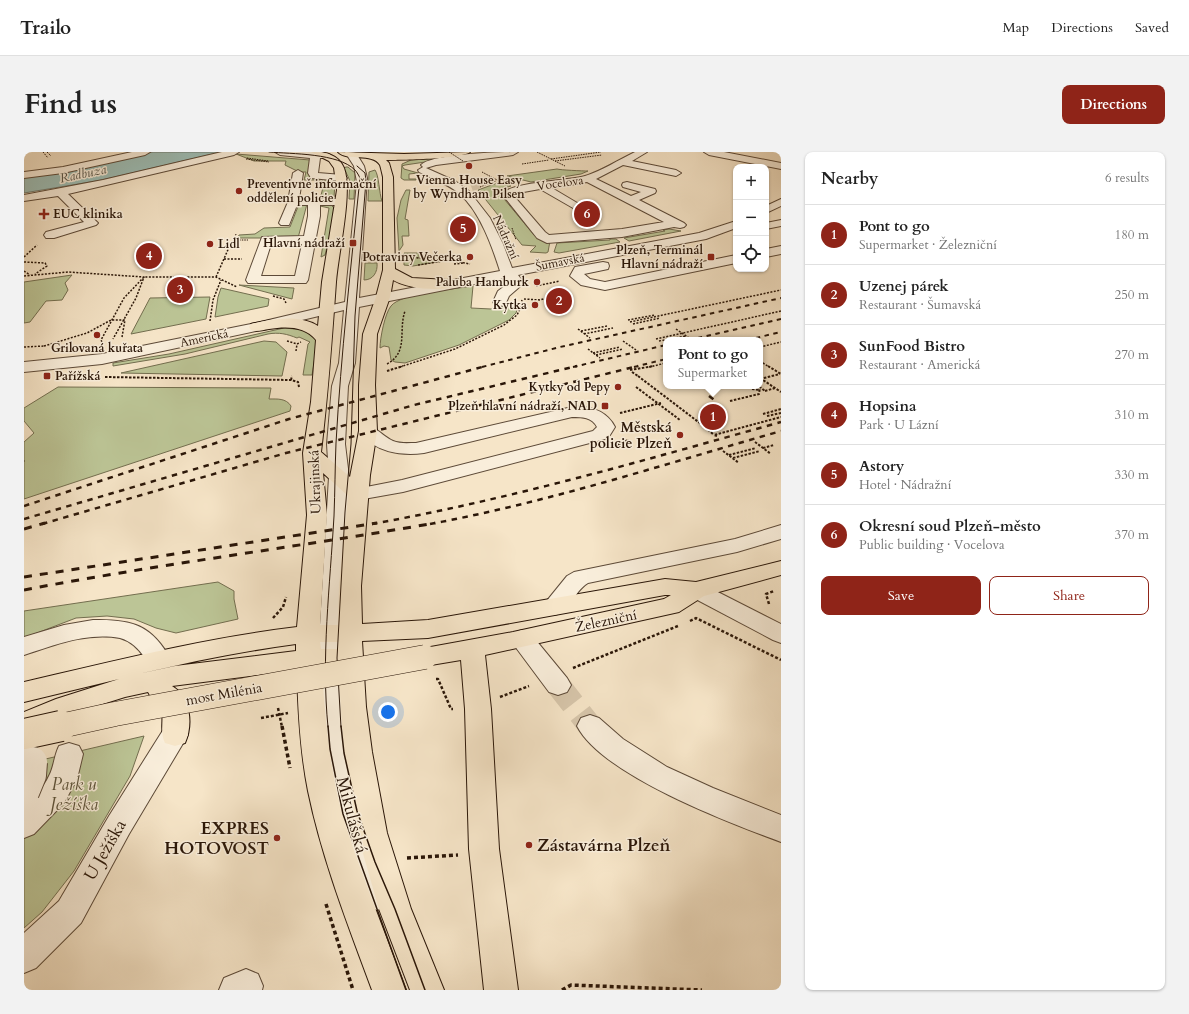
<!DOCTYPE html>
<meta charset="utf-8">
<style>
body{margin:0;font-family:Cardo,serif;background:#f2f2f2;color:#222}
.controls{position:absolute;right:12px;top:12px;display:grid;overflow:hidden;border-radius:8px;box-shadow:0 1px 3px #0004}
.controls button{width:36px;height:36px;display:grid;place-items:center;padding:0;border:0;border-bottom:1px solid #e0e0e0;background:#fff;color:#222;font:20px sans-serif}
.you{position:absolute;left:364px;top:560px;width:14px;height:14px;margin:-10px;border:3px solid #fff;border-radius:50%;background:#1a73e8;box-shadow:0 0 0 6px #1a73e833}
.badge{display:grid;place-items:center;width:26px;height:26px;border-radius:50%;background:#8f2418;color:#fff;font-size:13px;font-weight:700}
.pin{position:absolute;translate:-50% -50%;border:2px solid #fff;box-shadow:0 1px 4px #0006}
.popup{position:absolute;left:639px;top:185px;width:100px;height:52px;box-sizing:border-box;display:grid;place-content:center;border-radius:8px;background:#fff;filter:drop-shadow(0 1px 3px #0005);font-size:13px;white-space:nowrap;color:#767676}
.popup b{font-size:15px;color:#222}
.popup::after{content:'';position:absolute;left:50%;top:100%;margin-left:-8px;border:8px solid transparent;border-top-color:#fff}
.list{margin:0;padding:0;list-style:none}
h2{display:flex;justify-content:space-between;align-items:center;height:52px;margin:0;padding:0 16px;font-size:17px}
h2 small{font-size:13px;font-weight:400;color:#767676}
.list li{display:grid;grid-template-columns:26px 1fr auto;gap:12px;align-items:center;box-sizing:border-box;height:60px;padding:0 16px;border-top:1px solid #e0e0e0}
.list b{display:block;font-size:15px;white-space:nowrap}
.list p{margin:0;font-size:13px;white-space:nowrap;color:#767676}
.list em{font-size:13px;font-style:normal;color:#767676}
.actions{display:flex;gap:8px;padding:12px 16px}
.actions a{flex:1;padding:9px 0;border:1px solid #8f2418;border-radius:8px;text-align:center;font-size:14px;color:#8f2418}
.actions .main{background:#8f2418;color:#fff}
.icon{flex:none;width:22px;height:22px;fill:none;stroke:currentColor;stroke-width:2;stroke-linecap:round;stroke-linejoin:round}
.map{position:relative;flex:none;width:757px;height:838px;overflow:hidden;border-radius:8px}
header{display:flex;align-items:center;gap:24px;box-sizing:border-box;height:56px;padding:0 20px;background:#fff;border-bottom:1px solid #e0e0e0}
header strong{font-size:19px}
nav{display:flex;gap:22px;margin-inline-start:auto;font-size:14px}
.intro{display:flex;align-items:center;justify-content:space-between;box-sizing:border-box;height:96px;padding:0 24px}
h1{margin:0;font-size:28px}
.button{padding:10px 18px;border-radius:8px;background:#8f2418;color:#fff;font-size:14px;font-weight:700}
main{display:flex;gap:24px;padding:0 24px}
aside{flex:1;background:#fff;border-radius:8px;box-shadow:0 1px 3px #0004}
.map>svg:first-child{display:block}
.green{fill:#bcc596;stroke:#736e4f}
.water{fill:#9dbfb8;stroke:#6f7b72}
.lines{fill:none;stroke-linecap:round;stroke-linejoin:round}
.minor-tunnel-far1{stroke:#d7c6ab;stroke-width:11;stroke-dasharray:11 5.5;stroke-linecap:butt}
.minor-tunnel{stroke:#d7c6ab;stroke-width:24;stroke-dasharray:24 12;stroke-linecap:butt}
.minor-casing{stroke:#5d4a38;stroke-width:2}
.major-casing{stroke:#2a1608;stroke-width:2}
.path-far4{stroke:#2a1608;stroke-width:1;stroke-dasharray:1.5 1;stroke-linecap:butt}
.path-far3{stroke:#2a1608;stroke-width:1.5;stroke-dasharray:2 1.5;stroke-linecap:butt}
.path-far2{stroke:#2a1608;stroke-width:2;stroke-dasharray:2.5 1.5;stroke-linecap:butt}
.path-far1{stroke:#2a1608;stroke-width:2.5;stroke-dasharray:3 2;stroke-linecap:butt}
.path{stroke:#2a1608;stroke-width:3.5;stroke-dasharray:4 3;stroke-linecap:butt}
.minor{fill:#f9eedb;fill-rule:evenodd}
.major{fill:#f6e5c8;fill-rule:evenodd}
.tram-far1{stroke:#2a1608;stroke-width:1}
.tram{stroke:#2a1608;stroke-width:1.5}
.rail-far2{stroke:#2a1608;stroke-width:2;stroke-dasharray:4.5 4.5;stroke-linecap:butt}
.rail-far1{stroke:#2a1608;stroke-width:2.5;stroke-dasharray:5.5 5.5;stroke-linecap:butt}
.rail{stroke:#2a1608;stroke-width:3;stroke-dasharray:8 8;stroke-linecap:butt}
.minor-bridge-casing{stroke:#5d4a38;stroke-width:32;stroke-linecap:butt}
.major-bridge-far1-casing{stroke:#2a1608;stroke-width:25;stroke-linecap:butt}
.major-bridge-casing{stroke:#2a1608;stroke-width:32;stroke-linecap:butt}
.path-bridge-far1{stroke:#2a1608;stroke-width:1;stroke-dasharray:1.5 1;stroke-linecap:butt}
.path-bridge{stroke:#2a1608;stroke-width:2;stroke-dasharray:2.5 1.5;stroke-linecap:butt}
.minor-bridge{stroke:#f9eedb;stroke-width:30}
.major-bridge-far1{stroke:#f6e5c8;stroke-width:24}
.major-bridge{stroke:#f6e5c8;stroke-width:30}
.poi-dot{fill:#8f2418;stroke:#f9eedb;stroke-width:1.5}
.labels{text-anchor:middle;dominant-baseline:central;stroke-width:3;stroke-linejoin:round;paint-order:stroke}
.far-poi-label{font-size:12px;font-weight:bold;fill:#2a1608;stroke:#f9eedb;text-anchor:end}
.far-street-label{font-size:12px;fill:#2a1608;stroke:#f9eedb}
.far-water-label{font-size:13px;font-style:italic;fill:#525146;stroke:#f9eedb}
.poi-label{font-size:14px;font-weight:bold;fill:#2a1608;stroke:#f9eedb;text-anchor:end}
.street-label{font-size:14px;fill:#2a1608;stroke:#f9eedb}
.near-park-label{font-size:17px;font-style:italic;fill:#5d533a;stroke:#f9eedb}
.near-street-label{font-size:17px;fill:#2a1608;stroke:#f9eedb}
.near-poi-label{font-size:17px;font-weight:bold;fill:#2a1608;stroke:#f9eedb;text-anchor:end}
</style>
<header>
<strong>Trailo</strong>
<nav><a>Map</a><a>Directions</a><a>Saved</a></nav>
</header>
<div class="intro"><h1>Find us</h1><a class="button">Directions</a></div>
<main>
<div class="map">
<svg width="757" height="838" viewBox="0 0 757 838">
<rect width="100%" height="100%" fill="#f6e5c8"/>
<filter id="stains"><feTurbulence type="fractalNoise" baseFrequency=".005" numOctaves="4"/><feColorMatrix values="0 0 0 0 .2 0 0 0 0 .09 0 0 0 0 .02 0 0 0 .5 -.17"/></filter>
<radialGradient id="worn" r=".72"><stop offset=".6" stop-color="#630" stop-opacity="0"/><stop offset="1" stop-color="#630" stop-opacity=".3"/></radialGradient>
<!-- green -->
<path class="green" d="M 212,2 L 286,8 L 295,26 L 311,29 L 310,46 L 296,47 L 301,28 L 280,28 L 282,20 L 275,20 L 261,13 L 262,9 L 230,9 Z
M 427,4 L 408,9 L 381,13 L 378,14 L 380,17 L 394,21 L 385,22 L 385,27 L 392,27 L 392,28 L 380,28 L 377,26 L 378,12 L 387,8 Z
M 322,15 L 324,15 L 331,21 L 330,47 L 325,47 L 326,29 L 320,16 Z
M 533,17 C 536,18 559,19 564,19 L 557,22 L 507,30 L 483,24 Z
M 351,18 C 355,23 355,41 358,49 L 344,49 L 345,20 Z
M 476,30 L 481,30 L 487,34 L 473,38 L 474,42 L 476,42 L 510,83 L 514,86 L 526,89 L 524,100 L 522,101 L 506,100 L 512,94 L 498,93 L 454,38 Z
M 382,38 L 386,38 L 381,67 L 384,68 L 385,84 L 378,84 L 379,93 L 375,99 L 373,66 L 377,48 Z
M 275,52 L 283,52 L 274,86 L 214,86 L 215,83 L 231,82 L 240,76 L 266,75 Z
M 296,53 L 307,53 L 310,56 L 306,84 L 301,103 L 297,105 L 305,56 L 296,54 Z
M 645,77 L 657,79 L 605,89 L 600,86 L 641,79 L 639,78 Z
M 586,87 L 592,87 L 596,90 L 535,101 L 530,100 L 533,91 L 586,88 Z
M 380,101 L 395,101 L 395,106 L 425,108 L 389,114 L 380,113 Z
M 341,111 L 353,111 C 354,120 349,128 340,128 Z
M 48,123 L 41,131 L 44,138 L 38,148 L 22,149 L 6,170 L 0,171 L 0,130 Z
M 215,133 L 270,136 L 268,147 Z
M 449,134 L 447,156 L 467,157 L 474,154 L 494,155 L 492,161 L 485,168 L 435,193 L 381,211 L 371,210 L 367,208 L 365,195 L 360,194 L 356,196 C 356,186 361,161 367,154 C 377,141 431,137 449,134 Z
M 197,136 L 245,147 L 244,154 L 191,165 L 194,145 Z
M 186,145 L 182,167 L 107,182 L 126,146 Z
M 260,176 L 282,178 L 294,187 L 288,223 L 279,223 L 284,192 L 286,190 L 275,185 L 273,186 C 263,182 255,180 244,182 L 161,202 L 89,214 L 89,211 L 145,202 Z
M 240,189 L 252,190 L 263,200 L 258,224 L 97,221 Z
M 34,235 L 247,236 L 245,247 C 253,247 262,246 267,254 L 266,259 L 0,347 L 0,310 L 1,309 L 0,308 L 0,290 L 10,281 L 0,269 L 0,256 Z
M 194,430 L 210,439 L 210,447 L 214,467 L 152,481 L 132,476 L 110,467 L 83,464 L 52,466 L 0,486 L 0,459 Z
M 120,584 L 106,624 L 50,719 L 18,760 L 0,776 L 0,652 L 13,609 Z"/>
<!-- water -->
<path class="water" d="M 129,0 L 197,0 L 78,28 L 0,41 L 0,26 Z"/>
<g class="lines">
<!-- minor-tunnel-far1 -->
<path class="minor-tunnel-far1" d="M 447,34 L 455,31"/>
<!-- minor-tunnel -->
<path class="minor-tunnel" d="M 534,533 L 566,574"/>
<defs>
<path id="minor" d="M 108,0 L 126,0 L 121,3 L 39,21 L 0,26 L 0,20 L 39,15 Z
M 198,0 L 215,0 L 210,3 L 44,42 L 74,71 L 72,73 L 30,86 L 22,86 L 20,83 L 22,80 L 60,70 L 34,44 L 0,49 L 0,43 L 79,28 Z
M 251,0 L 297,0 L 305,2 L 307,4 L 305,6 L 296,6 L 294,21 L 318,23 L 323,26 L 318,29 L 287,26 L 284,21 L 286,6 L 256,3 Z
M 321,0 L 332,1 L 340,14 L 343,26 L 335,146 L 476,119 C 468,94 456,60 436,42 C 424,32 409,27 395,20 L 394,18 L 399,15 L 397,13 C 407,2 477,0 494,0 L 489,3 L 412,13 L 402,16 L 431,29 L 445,39 L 466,66 L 479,92 L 488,116 L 675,81 L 712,69 L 712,76 L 682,87 L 494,123 L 500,131 L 485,144 L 481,153 L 476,154 L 471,153 L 469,150 L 474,139 L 486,130 L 481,126 L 335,155 L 331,211 L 324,234 L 321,292 L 325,325 L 318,506 L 322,581 L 336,651 L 369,743 L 364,754 L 353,758 L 342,754 L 337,743 L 308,651 L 296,581 L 294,506 L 305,325 L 303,292 L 308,234 L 315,211 L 320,158 L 232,179 L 78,212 L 0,220 L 0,210 L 78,202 L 232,171 L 321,150 L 333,30 L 330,14 Z
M 611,0 L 623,0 L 608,9 L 652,18 L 657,21 L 652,24 L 599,13 L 572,27 L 607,44 L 617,40 L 599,35 L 598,33 L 599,31 L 603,30 L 631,37 L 632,39 L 631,41 L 615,48 L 660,71 L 662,73 L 660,75 L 656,76 L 650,75 L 598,85 L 523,91 L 513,86 L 478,42 C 487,30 544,29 561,24 C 576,20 596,7 611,0 ZM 563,30 L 640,70 L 598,77 L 525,83 L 521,80 L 489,43 L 494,41 L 516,37 L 556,60 L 562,57 L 560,55 L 528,36 Z
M 680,0 L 700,0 L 757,11 L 757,17 L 685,3 Z
M 274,18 L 279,21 L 275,47 L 317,47 L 322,50 L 317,53 L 296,53 L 296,64 L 284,128 L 282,131 L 224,131 L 222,128 L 238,85 L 280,84 L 284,64 L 284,53 L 273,53 L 265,73 L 257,73 L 255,71 L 264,50 L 269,21 ZM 247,92 L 278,92 L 271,124 L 237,124 Z
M 757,47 L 757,54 L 742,61 L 742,54 Z
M 757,68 L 757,74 L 742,77 L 742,71 Z
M 757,94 L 757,102 L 742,105 L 742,97 Z
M 712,103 L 712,111 L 581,138 L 557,133 L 546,124 L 551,115 L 579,110 L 584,111 L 585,114 L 584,117 L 560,122 L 566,127 L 581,130 Z
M 548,255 C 566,254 582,258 591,275 L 586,283 L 581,287 L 379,340 L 334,348 L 327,346 L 324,342 L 327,338 L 378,328 L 569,279 L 573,275 C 568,265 558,265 548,265 L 400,301 C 376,304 350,300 335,279 L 338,275 C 352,272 357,284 369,289 C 376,292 384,291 392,291 Z
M 757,373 L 757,387 L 713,400 L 564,431 C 547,441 544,469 521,462 L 517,456 L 543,424 L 550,420 L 711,387 Z
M 672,430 L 680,433 L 757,472 L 757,491 L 749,488 L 664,443 L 661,438 L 664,433 Z
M 69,468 C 108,467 128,473 147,508 L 144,515 C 138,516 131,519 126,514 C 124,513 123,509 121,506 C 115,497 107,489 96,486 C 62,480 31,493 0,503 L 0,485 L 40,473 Z
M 498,478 L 506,481 L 543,526 L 547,533 L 543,540 L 534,543 L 525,540 L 490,493 L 486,487 L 490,481 Z
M 566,563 L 575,566 L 599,587 L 643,615 L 689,636 L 757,663 L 757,690 C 706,671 578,623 553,574 L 557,566 Z
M 151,572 L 161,575 L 164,583 L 105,682 L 57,771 L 12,816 L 0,821 L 0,781 L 35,749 L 85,664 L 141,575 Z
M 45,591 L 55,594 L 59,602 L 53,627 L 40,651 L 10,682 L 0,686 L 0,653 C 9,644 20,636 25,624 C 30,615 30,604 35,594 Z
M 222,817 L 234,822 L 239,834 L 238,838 L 195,838 L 200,826 Z"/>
<path id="major" d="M 287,0 C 301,0 314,2 320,16 C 329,40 314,102 312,130 C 308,187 304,243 297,300 L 326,325 L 335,279 L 335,233 L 339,182 L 352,145 L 359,118 L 359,25 C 358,21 357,16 356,13 C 348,0 324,10 314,0 L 380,2 L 446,0 C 439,7 375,8 362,8 L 365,11 L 369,25 L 371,117 L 388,126 L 425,128 L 430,129 L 432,132 L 430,135 C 412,139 385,137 369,128 L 366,145 L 353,182 L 351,233 L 353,279 L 346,323 L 337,434 L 338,472 L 404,468 L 641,427 L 672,430 L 757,409 L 757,423 L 680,444 L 655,460 L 461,503 L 467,557 L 475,697 L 494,838 L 460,838 L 445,697 L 441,557 L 437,508 L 401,514 L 392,511 L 389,505 L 392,499 L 401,496 L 489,480 L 640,447 L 647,443 L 641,443 L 404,486 L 338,489 L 342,555 L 348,600 L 363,681 L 387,757 L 420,838 L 386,838 L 355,757 L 333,681 L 320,600 L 314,515 L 298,516 C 300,557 304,597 312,637 C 318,664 327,690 336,715 C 351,757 367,797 382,838 L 348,838 C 324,773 298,707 284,639 C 276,599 274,558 273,518 L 148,534 C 167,545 169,573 161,591 L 151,594 L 141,591 C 135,579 141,567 137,554 L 128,547 L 124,540 L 101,545 L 50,561 L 0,583 L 0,560 L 32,547 L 95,527 L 0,550 L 0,530 C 90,509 181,486 273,475 L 283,363 L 279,301 L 287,250 L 292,188 C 281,174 262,174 245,177 C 239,178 233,180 227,178 L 225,175 L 227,172 C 248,167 275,162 294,174 L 298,130 L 313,38 L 310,16 L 305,9 ZM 299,321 L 324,344 L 315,434 L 314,473 L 296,473 L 303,363 ZM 296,490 L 314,490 L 314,497 L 297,497 ZM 272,492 L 272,499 L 151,514 L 114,522 C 166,510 219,499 272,492 Z"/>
</defs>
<!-- minor casing -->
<use href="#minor" class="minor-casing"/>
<!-- major casing -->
<use href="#major" class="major-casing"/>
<!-- path-far4 -->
<path class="path-far4" d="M 19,0 L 24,6
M 23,0 L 27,4
M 513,0 L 541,14
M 223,6 L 244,9
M 222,7 L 245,10
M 527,7 L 577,0
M 531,9 L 578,3
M 498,12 L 525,8
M 458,20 L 475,29
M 450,28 L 467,26
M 456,35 L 472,29
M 488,76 L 492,88
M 210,88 L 212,82
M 206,94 L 210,88 L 224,88"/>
<!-- path-far3 -->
<path class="path-far3" d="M 0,105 L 13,93
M 382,105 L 423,108
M 200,107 L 218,107
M 0,110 L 21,111 L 23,114 L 11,122
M 430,112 L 440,111
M 394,113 L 425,108 L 446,112
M 0,119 L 6,123
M 0,124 L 44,120 L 120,125 L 112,146 L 89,187
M 192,125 L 206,93
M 512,134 L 536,129
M 249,144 L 260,147 L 262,151
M 500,147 L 516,148 L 545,139
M 604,168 L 631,163
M 186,169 L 189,148 L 197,128
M 606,170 L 757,138
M 609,172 L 636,166
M 554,177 L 566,186
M 652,177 L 665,186
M 557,179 L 583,174
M 560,182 L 589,176
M 632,187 L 757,159
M 263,189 L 273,192 L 277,190
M 599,189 L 612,198
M 635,189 L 662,184
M 78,190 L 77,188 L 100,146 L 120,125 L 192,125 L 213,135
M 20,194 L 63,181 L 87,168 L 101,168 L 98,185
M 0,195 L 20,194
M 736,195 L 757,190
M 564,197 L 576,206
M 272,199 L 273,192
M 569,201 L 596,195
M 572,203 L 599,197
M 736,209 L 745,215
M 363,212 C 385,200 374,179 381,159
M 376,215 L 431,197 L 480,173 L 493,163 L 496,157 L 498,148
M 625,215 L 642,211"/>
<!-- path-far2 -->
<path class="path-far2" d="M 744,214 L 757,222
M 606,218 L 630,214
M 363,219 L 379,214
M 608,220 L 614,224
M 81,225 L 267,228 L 274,230 L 275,235
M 736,226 L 757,240
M 736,227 L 756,222
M 267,228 L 268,224
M 612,235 L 656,268
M 711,236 L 713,235
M 728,237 L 736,238
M 741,239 L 751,236
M 706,249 L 735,242 L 736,235 L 741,239
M 596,261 L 637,251
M 739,262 L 757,257
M 743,264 L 757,261
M 681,275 L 690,283
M 693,284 L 690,283 L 757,265
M 731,290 L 747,302
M 592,294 L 596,293 L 593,291 L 605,288
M 739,296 L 750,293
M 699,299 L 715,311
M 705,303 L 732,296
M 709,306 L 736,299"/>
<!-- path-far1 -->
<path class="path-far1" d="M 745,452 L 742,442 L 750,439
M 249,466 L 259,455 L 262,445
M 666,469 L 672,466 L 757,508
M 549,516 L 654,474
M 412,527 L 414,527 L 427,557 L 429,557
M 476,545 L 505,534
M 254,556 L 258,575
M 237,566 L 264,561"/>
<!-- path -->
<path class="path" d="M 258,574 L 266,616
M 383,706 L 434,703
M 302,752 L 329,838
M 538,838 L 547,833 L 678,838"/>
<!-- minor -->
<use href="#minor" class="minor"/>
<!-- major -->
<use href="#major" class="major"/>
<!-- tram-far1 -->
<path class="tram-far1" d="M 245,0 C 268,2 314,1 331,18 C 333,20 335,24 336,26 C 327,114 317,202 312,291 C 311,315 311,339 310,364 C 306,434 297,505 304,575
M 317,575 L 313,506 L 321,360 L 327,292 L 331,164 L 342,29 L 341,21 L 333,14"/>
<!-- tram -->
<path class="tram" d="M 304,574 L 306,597 L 319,662 L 382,838
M 317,574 L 320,601 L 333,659 L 351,710 L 371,757 L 401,838"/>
<!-- rail-far2 -->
<path class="rail-far2" d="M 665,188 L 757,167
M 723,188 L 757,180
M 458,215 L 536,195 L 757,146
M 549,215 L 642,193
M 610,215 L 642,207"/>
<!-- rail-far1 -->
<path class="rail-far1" d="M 685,244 L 693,250
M 0,354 L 265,267 L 462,214
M 0,367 L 390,253 L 553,214
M 18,372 L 262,301 L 614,214
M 348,372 C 487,347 621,308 757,270
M 406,372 C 525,350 641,312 757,279"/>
<!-- rail -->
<path class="rail" d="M 0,377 L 21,371
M 0,425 L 353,371
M 0,438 C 136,412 274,395 411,371"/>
<defs>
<path id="minor-bridge" d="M 0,640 L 7,623 L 8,610"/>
<path id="major-bridge-far1" d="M 32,575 L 91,562 L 401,505"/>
<path id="major-bridge" d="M 0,582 L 37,574"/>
</defs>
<!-- minor-bridge casing -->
<use href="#minor-bridge" class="minor-bridge-casing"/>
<!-- major-bridge-far1 casing -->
<use href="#major-bridge-far1" class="major-bridge-far1-casing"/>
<!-- major-bridge casing -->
<use href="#major-bridge" class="major-bridge-casing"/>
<!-- path-bridge-far1 -->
<path class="path-bridge-far1" d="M 425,0 L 439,9"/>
<!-- path-bridge -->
<path class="path-bridge" d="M 614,224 L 681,275"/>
<!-- minor-bridge -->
<use href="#minor-bridge" class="minor-bridge"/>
<!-- major-bridge-far1 -->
<use href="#major-bridge-far1" class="major-bridge-far1"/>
<!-- major-bridge -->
<use href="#major-bridge" class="major-bridge"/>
</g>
<!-- markers -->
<g class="poi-dot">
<circle cx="445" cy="14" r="4"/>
<circle cx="215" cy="39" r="4"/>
<path d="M18 56h4v4h4v4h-4v4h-4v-4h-4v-4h4z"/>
<rect x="325" y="87" width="8" height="8" rx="2"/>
<circle cx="186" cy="92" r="4"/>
<circle cx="446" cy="105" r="4"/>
<rect x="683" y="101" width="8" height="8" rx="2"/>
<circle cx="513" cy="130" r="4"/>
<circle cx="511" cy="153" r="4"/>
<circle cx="73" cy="183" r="4"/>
<rect x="19" y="220" width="8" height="8" rx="2"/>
<circle cx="594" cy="235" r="4"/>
<rect x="577" y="250" width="8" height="8" rx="2"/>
<circle cx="656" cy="283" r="4"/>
<circle cx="253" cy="686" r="4"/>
<circle cx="505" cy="693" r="4"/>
</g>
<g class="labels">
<!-- far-poi labels -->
<g class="far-poi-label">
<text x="445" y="28" text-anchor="middle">Vienna House Easy<tspan x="445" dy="14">by Wyndham Pilsen</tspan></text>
<text x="223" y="32" text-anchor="start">Preventivně informační<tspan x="223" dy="14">oddělení policie</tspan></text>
<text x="29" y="62" text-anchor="start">EUC klinika</text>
<text x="321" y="91">Hlavní nádraží</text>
<text x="194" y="92" text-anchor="start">Lidl</text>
<text x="679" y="98">Plzeň, Terminál<tspan x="679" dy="14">Hlavní nádraží</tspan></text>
<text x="438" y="105">Potraviny Večerka</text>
<text x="505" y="130">Paluba Hamburk</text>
<text x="503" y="153">Kytka</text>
<text x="73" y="196" text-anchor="middle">Grilovaná kuřata</text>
<text x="31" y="224" text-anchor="start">Pařížská</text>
<text x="586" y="235">Kytky od Pepy</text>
<text x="573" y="254">Plzeň hlavní nádraží, NAD</text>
</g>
<!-- far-street labels -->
<g class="far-street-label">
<text transform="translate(536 31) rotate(-8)">Vocelova</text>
<text transform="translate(482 85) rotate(66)">Nádražní</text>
<text transform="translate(536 110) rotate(-11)">Šumavská</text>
<text transform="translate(180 186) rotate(-12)">Americká</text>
</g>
<!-- far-water labels -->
<g class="far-water-label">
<text transform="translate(59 22) rotate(-12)">Radbuza</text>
</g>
<!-- poi labels -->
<g class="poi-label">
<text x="648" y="275">Městská<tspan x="648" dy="16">policie Plzeň</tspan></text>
</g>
<!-- street labels -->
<g class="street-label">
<text transform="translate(291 330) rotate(-92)">Ukrajinská</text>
<text transform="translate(582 469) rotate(-12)">Železniční</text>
<text transform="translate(200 542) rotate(-10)">most Milénia</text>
</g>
<!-- near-park labels -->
<g class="near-park-label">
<text x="50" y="632">Park u<tspan x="50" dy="20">Ježíška</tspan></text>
</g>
<!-- near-street labels -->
<g class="near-street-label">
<text transform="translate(328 663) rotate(75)">Mikulášská</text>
<text transform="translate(81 698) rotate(-60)">U Ježíška</text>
</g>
<!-- near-poi labels -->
<g class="near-poi-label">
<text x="245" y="676">EXPRES<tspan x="245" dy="20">HOTOVOST</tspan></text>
<text x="513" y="693" text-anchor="start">Zástavárna Plzeň</text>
</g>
</g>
<rect width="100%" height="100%" filter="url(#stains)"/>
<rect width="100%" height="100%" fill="url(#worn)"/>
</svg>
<div class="controls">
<button>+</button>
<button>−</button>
<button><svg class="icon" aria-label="locate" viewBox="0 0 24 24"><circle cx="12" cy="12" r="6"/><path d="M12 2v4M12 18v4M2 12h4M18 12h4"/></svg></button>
</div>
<div class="you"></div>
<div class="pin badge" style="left:689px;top:265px">1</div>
<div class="popup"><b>Pont to go</b>Supermarket</div>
<div class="pin badge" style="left:535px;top:149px">2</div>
<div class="pin badge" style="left:156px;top:138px">3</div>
<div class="pin badge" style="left:125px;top:104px">4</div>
<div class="pin badge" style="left:439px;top:77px">5</div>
<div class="pin badge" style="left:563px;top:62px">6</div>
</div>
<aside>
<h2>Nearby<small>6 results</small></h2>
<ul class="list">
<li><span class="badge">1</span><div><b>Pont to go</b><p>Supermarket · Železniční</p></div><em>180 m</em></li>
<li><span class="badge">2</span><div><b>Uzenej párek</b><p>Restaurant · Šumavská</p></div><em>250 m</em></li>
<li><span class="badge">3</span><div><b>SunFood Bistro</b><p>Restaurant · Americká</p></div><em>270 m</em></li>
<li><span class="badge">4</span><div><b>Hopsina</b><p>Park · U Lázní</p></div><em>310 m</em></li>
<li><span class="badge">5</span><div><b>Astory</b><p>Hotel · Nádražní</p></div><em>330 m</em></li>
<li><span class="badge">6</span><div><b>Okresní soud Plzeň-město</b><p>Public building · Vocelova</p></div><em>370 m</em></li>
</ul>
<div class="actions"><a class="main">Save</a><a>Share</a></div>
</aside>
</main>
